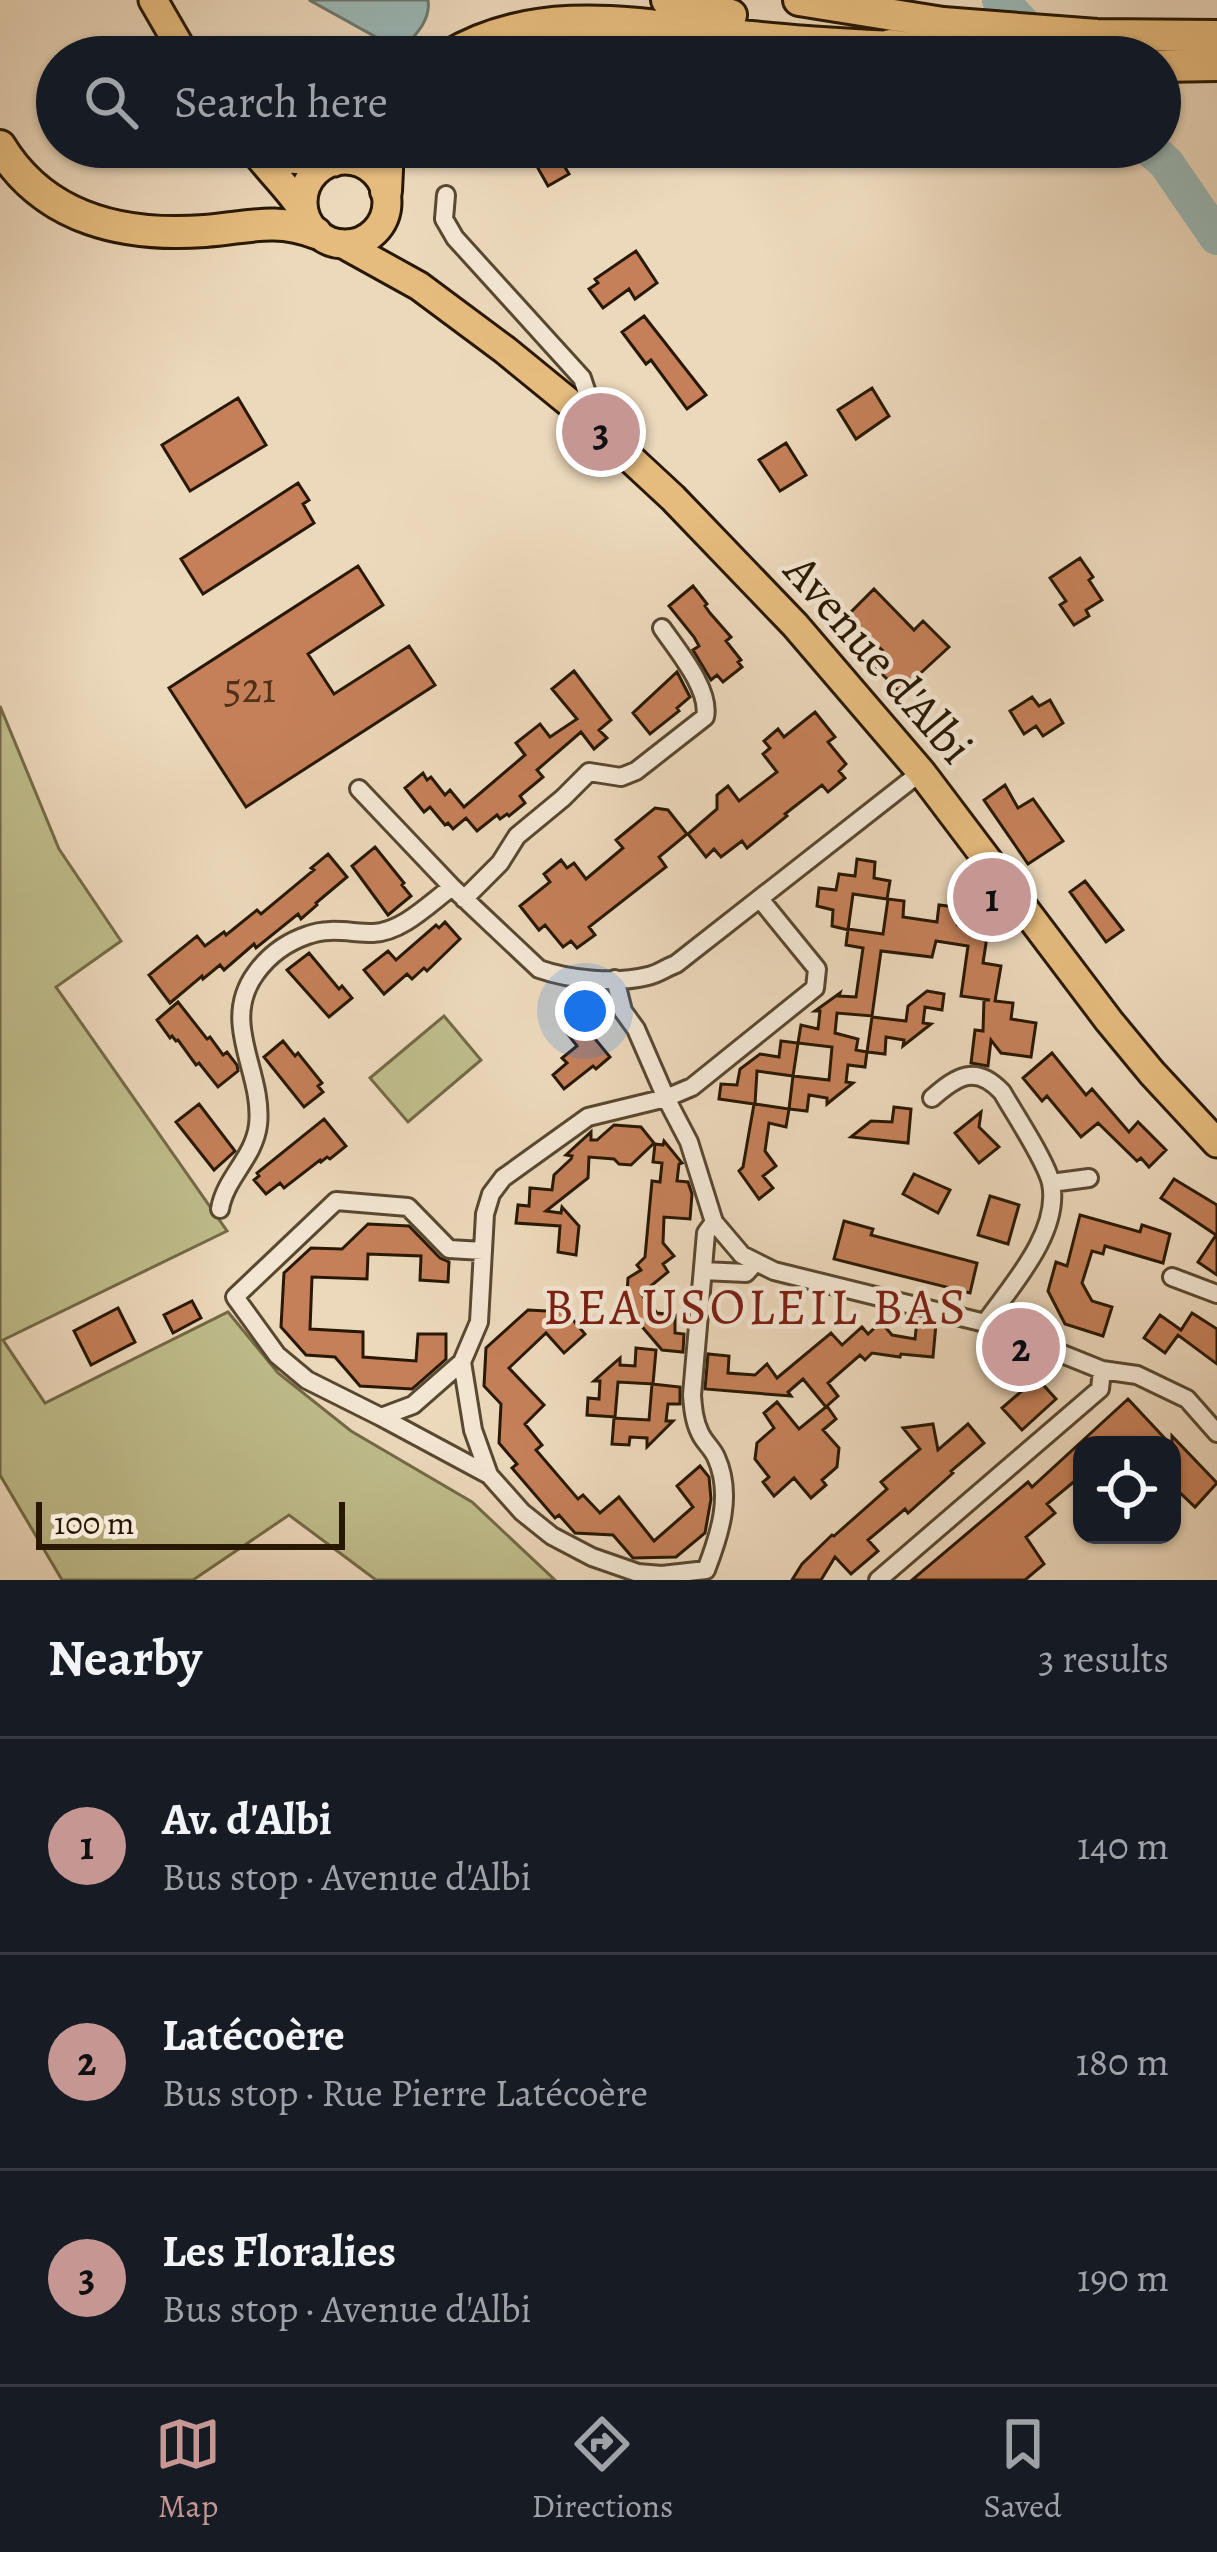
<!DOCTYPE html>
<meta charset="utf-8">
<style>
body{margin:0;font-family:Alegreya,serif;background:#242831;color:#f1f3f6}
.controls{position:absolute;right:36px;bottom:36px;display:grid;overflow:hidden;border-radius:24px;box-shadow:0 3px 9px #0004}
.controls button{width:108px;height:108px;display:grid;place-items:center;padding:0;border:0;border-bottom:3px solid #363941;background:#171b24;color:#f1f3f6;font:60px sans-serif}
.scale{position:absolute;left:36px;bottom:30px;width:309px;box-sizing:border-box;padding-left:12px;border:6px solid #281802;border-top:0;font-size:33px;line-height:42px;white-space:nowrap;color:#281802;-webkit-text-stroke:9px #f3e6d3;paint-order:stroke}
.you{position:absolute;left:585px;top:1011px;width:42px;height:42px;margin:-30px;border:9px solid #fff;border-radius:50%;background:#1a73e8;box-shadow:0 0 0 18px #1a73e833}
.badge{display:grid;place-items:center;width:78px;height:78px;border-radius:50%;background:#c59692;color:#111;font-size:39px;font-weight:700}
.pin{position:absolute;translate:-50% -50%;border:6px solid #fff;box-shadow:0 3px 12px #0006}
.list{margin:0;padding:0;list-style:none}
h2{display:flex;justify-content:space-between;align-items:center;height:156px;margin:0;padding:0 48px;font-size:51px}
h2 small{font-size:39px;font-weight:400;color:#9ea1a6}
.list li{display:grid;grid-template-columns:78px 1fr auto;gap:36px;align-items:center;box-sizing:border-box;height:216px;padding:0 48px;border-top:3px solid #363941}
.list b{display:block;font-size:45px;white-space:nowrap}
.list p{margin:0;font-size:39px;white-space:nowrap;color:#9ea1a6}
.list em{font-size:39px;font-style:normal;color:#9ea1a6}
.icon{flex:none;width:66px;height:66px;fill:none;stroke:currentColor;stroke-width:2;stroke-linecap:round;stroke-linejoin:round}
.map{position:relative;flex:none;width:1217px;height:1580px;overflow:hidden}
.search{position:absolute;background:#171b24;box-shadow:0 3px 9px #0004;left:36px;right:36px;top:36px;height:132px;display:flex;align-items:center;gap:30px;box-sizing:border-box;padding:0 42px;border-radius:66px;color:#9ea1a6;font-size:45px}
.sheet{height:804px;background:#171b24}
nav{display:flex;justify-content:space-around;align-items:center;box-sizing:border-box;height:168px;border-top:3px solid #363941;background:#171b24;font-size:33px;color:#9ea1a6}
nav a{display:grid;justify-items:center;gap:6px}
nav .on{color:#c59692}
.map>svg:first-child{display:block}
.green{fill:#bfbc8b;stroke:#746a46;stroke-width:3}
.water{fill:#9ab8b7;stroke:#6c786f;stroke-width:3}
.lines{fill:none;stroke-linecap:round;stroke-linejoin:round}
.river{stroke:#9ab8b7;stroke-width:36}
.building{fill:#c58059;stroke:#281802;stroke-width:3}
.minor-casing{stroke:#594830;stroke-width:22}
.primary-casing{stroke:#281802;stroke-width:33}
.motorway-casing{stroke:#281802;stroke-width:36}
.minor{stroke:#f3e6d3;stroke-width:16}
.primary{stroke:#e6bc7e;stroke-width:27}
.motorway{stroke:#e6bc7e;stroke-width:30}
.labels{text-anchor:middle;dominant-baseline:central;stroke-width:9;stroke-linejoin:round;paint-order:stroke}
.number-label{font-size:42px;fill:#4f3218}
.street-label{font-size:48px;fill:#281802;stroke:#f3e6d3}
.neighbourhood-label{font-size:51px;letter-spacing:3px;fill:#7a1f14;stroke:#f3e6d3}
</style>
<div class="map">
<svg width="1217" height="1580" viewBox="0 0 1217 1580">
<rect width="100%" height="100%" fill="#ecd8bb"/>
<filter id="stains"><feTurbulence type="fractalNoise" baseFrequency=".00167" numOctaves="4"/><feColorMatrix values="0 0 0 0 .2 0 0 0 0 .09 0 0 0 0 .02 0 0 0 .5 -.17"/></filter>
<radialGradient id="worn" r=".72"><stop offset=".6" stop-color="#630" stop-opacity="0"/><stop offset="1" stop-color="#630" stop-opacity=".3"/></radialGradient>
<!-- green -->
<path class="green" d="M 0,706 L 59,849 L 121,941 L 56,987 L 227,1231 L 3,1340 L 45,1403 L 228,1312 L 278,1373 L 351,1431 L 472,1502 L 555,1580 L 376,1580 L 289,1515 L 193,1580 L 62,1580 L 0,1475 Z
M 444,1016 L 481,1060 L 408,1122 L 370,1078 Z"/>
<!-- water -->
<path class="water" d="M 309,0 L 428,0 C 431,19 417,34 404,47 L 394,47 Z"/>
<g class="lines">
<!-- river -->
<path class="river" d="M 1000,0 L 1054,57
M 1148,147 L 1166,163 L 1217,237"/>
</g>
<!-- building -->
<path class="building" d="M 526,147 L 553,147 L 569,174 L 548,186 Z
M 636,251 L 657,283 L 635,299 L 629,289 L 603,308 L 589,289 L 598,283 L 595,279 Z
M 644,316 L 706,395 L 687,409 L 651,360 L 646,364 L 622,332 Z
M 872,388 L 889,416 L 856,439 L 838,410 Z
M 238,398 L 266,445 L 190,491 L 162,445 Z
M 786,443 L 806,475 L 780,491 L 759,460 Z
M 298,483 L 309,500 L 303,504 L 314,523 L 203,594 L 181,559 Z
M 1080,558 L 1093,577 L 1089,580 L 1102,600 L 1086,610 L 1089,616 L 1074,625 L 1060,605 L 1066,601 L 1050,578 Z
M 358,566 L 383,605 L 308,654 L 334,694 L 409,646 L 435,685 L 246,807 L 169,688 Z
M 693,586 L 707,604 L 705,606 L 710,613 L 731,637 L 726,641 L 741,660 L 738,662 L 742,667 L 723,682 L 717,675 L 711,680 L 693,650 L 699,646 L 694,637 L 669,606 Z
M 874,589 L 914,630 L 923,621 L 949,647 L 900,692 L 870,662 L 882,650 L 846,617 Z
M 574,671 L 611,720 L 599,730 L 607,738 L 594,749 L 581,732 L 537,770 L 543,777 L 520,796 L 525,803 L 509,816 L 507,814 L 500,819 L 497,815 L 477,831 L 466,818 L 453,829 L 448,823 L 445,825 L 430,807 L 424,812 L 405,788 L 423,773 L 427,780 L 431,777 L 445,795 L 450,790 L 464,807 L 525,755 L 516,743 L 540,724 L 550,737 L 577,719 L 552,689 Z
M 677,672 L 690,697 L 677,708 L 679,711 L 650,734 L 633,713 Z
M 1032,697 L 1039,706 L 1050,700 L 1063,723 L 1043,736 L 1036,726 L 1024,734 L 1010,711 Z
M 815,712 L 835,737 L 828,742 L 846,764 L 839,771 L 845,778 L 828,792 L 822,785 L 785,814 L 787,816 L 747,848 L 742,841 L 721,857 L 714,849 L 706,857 L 688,834 L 717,809 L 717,795 L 728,786 L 739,801 L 777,772 L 763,754 L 770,748 L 764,741 L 778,729 L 784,737 Z
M 1005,785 L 1018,808 L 1033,799 L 1063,841 L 1028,864 L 984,800 Z
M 655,808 L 668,810 L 687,834 L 659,857 L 666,867 L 589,927 L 595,935 L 577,948 L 571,941 L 563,947 L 545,925 L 539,930 L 520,906 L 550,882 L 544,874 L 561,860 L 567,868 L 574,863 L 586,879 L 623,848 L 616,840 Z
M 375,847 L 404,883 L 402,885 L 411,896 L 388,915 L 352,866 Z
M 328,854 L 347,877 L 316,903 L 317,905 L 301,919 L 298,914 L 256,948 L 254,944 L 224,970 L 220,965 L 203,979 L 202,976 L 170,1003 L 149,975 L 197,936 L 205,946 L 224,932 L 226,935 L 257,910 L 261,914 L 314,870 L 311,868 Z
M 857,859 L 875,862 L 874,878 L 890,881 L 887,899 L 853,894 L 848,930 L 832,926 L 833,910 L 817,906 L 819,888 L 836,890 L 839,874 L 855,876 Z
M 1085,881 L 1123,930 L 1106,942 L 1070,892 Z
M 888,899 L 904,901 L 903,917 L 937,922 L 939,905 L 980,910 L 959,925 L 988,930 L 983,963 L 1001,966 L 995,1001 L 1013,1003 L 1011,1019 L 1036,1023 L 1031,1057 L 1001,1053 L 991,1040 L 988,1066 L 971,1063 L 975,1030 L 983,1031 L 984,1000 L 990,1000 L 961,996 L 968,946 L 936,941 L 932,957 L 881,951 L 872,1016 L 837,1013 L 835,1033 L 858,1039 L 856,1050 L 867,1052 L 865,1067 L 848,1065 L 846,1082 L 853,1083 L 827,1104 L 827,1098 L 809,1095 L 807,1111 L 789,1109 L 793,1076 L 829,1080 L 832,1047 L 798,1043 L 801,1025 L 818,1029 L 820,1011 L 815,1011 L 840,993 L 839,996 L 856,997 L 863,948 L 846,945 L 848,929 L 883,934 Z
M 445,922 L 460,939 L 427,971 L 424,968 L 412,979 L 407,974 L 384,994 L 364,970 L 388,951 L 396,960 L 436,925 L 439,928 Z
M 309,953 L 339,989 L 342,986 L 352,998 L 329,1017 L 287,970 Z
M 927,991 L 944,994 L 942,1010 L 925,1007 L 923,1023 L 931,1024 L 903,1046 L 904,1040 L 886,1037 L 885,1054 L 867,1052 L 872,1017 L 906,1021 L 908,1006 Z
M 178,1002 L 207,1039 L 210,1037 L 223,1055 L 227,1052 L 237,1065 L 238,1071 L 218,1087 L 199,1063 L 196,1065 L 178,1040 L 176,1041 L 172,1036 L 170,1038 L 157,1020 Z
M 577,1017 L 610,1057 L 596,1069 L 593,1066 L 564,1089 L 553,1075 L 567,1063 L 562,1058 L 577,1046 L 563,1028 Z
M 283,1041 L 295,1056 L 298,1053 L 322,1083 L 318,1086 L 323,1092 L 304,1107 L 264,1057 Z
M 781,1041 L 798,1043 L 793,1076 L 757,1071 L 755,1104 L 789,1109 L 786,1127 L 769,1123 L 765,1151 L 776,1166 L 763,1176 L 773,1188 L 759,1199 L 739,1171 L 743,1167 L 754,1104 L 719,1099 L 721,1084 L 737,1085 L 740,1069 L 760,1054 L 779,1057 Z
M 1052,1053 L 1086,1095 L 1092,1089 L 1129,1132 L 1138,1122 L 1166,1150 L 1149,1167 L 1141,1158 L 1137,1161 L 1098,1123 L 1081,1137 L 1047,1096 L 1042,1101 L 1023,1078 Z
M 199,1104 L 235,1151 L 214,1170 L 176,1122 Z
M 894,1107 L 911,1109 L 908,1143 L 851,1137 L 871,1121 L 892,1122 Z
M 981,1112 L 979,1127 L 999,1147 L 979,1163 L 955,1133 Z
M 324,1119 L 346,1146 L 330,1159 L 327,1157 L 321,1162 L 320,1160 L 284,1188 L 280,1183 L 266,1194 L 254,1180 L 259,1176 L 257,1173 Z
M 614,1125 L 641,1127 L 654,1143 L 631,1165 L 619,1164 L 614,1159 L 589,1157 L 588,1178 L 546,1211 L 561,1213 L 562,1207 L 579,1226 L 576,1255 L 558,1252 L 560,1226 L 516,1223 L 518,1205 L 529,1206 L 530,1188 L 552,1190 L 554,1175 L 571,1159 L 572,1156 L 566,1155 L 591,1132 L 591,1140 L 597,1140 Z
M 664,1141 L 682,1163 L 679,1164 L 677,1181 L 688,1182 L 692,1194 L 690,1219 L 664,1217 L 663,1243 L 674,1256 L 663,1264 L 668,1272 L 641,1294 L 657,1313 L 675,1315 L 675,1333 L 684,1334 L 683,1352 L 662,1350 L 626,1308 L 628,1278 L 641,1270 L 637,1265 L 645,1257 L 652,1181 L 660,1182 L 662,1163 L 653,1162 L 655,1144 L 663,1145 Z
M 914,1174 L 950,1190 L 938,1213 L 903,1194 Z
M 1174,1179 L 1217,1205 L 1217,1275 L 1198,1262 L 1216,1235 L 1161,1198 Z
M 990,1196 L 1019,1205 L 1008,1244 L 978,1235 Z
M 1080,1215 L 1140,1232 L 1142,1225 L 1170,1234 L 1163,1263 L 1105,1246 L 1103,1254 L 1092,1251 L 1082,1283 L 1092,1301 L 1112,1307 L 1103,1336 L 1065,1324 L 1048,1291 L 1056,1262 L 1067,1266 Z
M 844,1221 L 873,1229 L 871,1235 L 977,1263 L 970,1293 L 834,1259 Z
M 368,1224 L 409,1226 L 440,1258 L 449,1262 L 448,1282 L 420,1280 L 421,1256 L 368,1254 L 367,1279 L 312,1277 L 310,1329 L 363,1332 L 363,1357 L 416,1361 L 418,1334 L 446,1334 L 446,1359 L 412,1389 L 360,1386 L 335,1357 L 306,1355 L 281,1327 L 284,1273 L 311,1248 L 342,1249 Z
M 192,1301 L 201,1318 L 173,1333 L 164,1315 Z
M 118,1308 L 135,1342 L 91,1365 L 74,1331 Z
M 528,1310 L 566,1312 L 585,1334 L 564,1353 L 546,1333 L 509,1368 L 544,1405 L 525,1424 L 542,1445 L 536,1450 L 578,1499 L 583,1495 L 600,1513 L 619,1497 L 654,1541 L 693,1507 L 677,1486 L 700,1466 L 709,1477 L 711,1499 L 705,1533 L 676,1557 L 633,1558 L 613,1535 L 575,1533 L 559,1515 L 555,1518 L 512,1468 L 517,1464 L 499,1443 L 501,1404 L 484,1386 L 486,1348 Z
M 1192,1313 L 1217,1329 L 1217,1364 L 1178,1335 L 1165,1353 L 1144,1338 L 1160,1315 L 1181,1330 Z
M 917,1321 L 936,1324 L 933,1357 L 901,1354 L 900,1357 L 872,1353 L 865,1360 L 860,1355 L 828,1383 L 838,1396 L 827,1406 L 836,1419 L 823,1430 L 839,1448 L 837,1467 L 822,1480 L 826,1485 L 811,1498 L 794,1478 L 774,1496 L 763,1482 L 769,1477 L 755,1459 L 757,1443 L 774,1428 L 764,1413 L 777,1402 L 799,1429 L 826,1407 L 803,1379 L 788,1392 L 791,1396 L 705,1389 L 708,1354 L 729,1356 L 728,1373 L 755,1375 L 767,1364 L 777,1378 L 831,1333 L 842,1345 L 862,1327 L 868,1334 L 881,1322 L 892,1335 L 915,1339 Z
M 636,1348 L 656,1350 L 653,1384 L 618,1382 L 615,1417 L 587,1415 L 588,1398 L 599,1399 L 600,1381 L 594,1381 L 620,1358 L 620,1365 L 635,1366 Z
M 1037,1378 L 1056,1399 L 1022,1430 L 1002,1408 Z
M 652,1384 L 680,1387 L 680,1404 L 668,1404 L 666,1421 L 673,1421 L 647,1447 L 647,1438 L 630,1437 L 629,1445 L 612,1444 L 614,1418 L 649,1420 Z
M 1128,1399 L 1171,1445 L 1082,1445 L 1082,1475 L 1047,1504 L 1055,1513 L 1026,1537 L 1044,1564 L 1025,1580 L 912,1580 L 1028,1482 L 1032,1487 Z
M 933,1424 L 938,1450 L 968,1424 L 984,1443 L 951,1471 L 953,1473 L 908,1513 L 905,1509 L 868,1540 L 878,1551 L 851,1574 L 835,1557 L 821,1580 L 792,1580 L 802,1564 L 832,1535 L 834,1536 L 887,1489 L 881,1482 L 920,1449 L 903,1428 Z
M 1172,1436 L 1217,1483 L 1195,1507 L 1172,1485 Z"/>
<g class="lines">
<defs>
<path id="minor" d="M 446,195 L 444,219 L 455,238 L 582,378 L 587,393 L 576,408
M 359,789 L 452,887 L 539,969 C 570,980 616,984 648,976 C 658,974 667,967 676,964 L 921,772
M 464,899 L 500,863 L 517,836 L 563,798 L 589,772 L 621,777 L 636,771 L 705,717 C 711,690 677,650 662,628
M 615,979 L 623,1011 L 636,1029 L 666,1098 L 689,1142 L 714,1222 L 742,1255 L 774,1271 L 985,1323 L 1102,1370 L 1137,1375 L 1187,1399 L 1217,1433
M 932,1098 C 957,1076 976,1064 1002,1092 C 1014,1113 1046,1161 1051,1183 C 1061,1232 1011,1286 985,1323
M 1051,1183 L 1089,1178
M 220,1209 C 225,1178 254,1158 258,1125 C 264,1072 219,1023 256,973 C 269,955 287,942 308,935 C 329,927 351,933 373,933 C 402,932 429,904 452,887
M 703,1271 L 746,1273 L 755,1263
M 1172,1277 L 1217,1294
M 462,1362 L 413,1405 L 381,1417 L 307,1380 L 277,1355 L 235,1297 L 336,1201 L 408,1207 L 449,1249 L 483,1251
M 381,1417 L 489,1475
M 706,1570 L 662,1575 L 638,1573 L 592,1557 L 552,1536 L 522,1512 L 489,1475 L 473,1430 L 462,1362 L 479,1322 L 485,1214 L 491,1194 L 503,1178 L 588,1117 L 666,1098 L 692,1087 L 815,988 L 817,969 L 760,899
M 706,1570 C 720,1534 733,1494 716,1457 C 712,1448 704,1442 700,1433 C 694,1421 693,1408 692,1395 L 706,1233 L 714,1222
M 878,1580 L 1100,1389 L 1102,1370"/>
<path id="primary" d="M 153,0 L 186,57
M 252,147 C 268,170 289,188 304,212
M 261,147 L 289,159 L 334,162
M303 202a42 42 0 1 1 84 0a42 42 0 1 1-84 0Z
M 345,245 L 419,286 L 505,350 L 576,408 L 673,498 L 795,625 L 921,772 L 1109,1021 L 1152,1073 L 1217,1143"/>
<path id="motorway" d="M 667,0 L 731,15
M 799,0 L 943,23 L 1097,35 L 1217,36
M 890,45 L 971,57
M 447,57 C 541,0 645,26 751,37 C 803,43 856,45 909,48
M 1160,66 L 1217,65
M 0,146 C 45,220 125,237 205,231 C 247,228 274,217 316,233
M 386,191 L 388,147"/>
</defs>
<!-- minor casing -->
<use href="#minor" class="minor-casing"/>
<!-- primary casing -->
<use href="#primary" class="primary-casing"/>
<!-- motorway casing -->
<use href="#motorway" class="motorway-casing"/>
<!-- minor -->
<use href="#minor" class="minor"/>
<!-- primary -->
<use href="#primary" class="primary"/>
<!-- motorway -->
<use href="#motorway" class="motorway"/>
</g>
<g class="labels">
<!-- number labels -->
<g class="number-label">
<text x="250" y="687">521</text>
</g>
<!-- street labels -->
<g class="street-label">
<text transform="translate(879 659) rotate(49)">Avenue d'Albi</text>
</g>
<!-- neighbourhood labels -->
<g class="neighbourhood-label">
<text x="756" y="1307">BEAUSOLEIL BAS</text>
</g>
</g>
<rect width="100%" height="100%" filter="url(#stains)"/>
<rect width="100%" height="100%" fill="url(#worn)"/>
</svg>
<div class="controls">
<button><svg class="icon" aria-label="locate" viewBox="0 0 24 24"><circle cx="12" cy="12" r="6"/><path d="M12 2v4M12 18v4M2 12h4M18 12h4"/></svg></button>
</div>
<div class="scale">100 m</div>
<div class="you"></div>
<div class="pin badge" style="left:992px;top:897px">1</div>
<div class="pin badge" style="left:1021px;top:1347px">2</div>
<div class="pin badge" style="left:601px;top:432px">3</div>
<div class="search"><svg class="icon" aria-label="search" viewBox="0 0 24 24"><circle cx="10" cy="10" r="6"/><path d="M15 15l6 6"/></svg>Search here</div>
</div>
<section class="sheet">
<h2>Nearby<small>3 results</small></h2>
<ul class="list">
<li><span class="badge">1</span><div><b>Av. d'Albi</b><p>Bus stop · Avenue d'Albi</p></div><em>140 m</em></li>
<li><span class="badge">2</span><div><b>Latécoère</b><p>Bus stop · Rue Pierre Latécoère</p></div><em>180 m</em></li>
<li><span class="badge">3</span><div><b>Les Floralies</b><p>Bus stop · Avenue d'Albi</p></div><em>190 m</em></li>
</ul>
</section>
<nav>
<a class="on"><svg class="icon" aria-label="map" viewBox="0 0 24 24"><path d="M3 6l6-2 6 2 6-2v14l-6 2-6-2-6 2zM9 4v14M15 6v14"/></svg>Map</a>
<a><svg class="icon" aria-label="directions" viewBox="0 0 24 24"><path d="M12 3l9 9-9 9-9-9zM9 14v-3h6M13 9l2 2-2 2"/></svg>Directions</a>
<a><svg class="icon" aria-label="saved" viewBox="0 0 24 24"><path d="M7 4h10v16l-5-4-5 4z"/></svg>Saved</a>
</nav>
